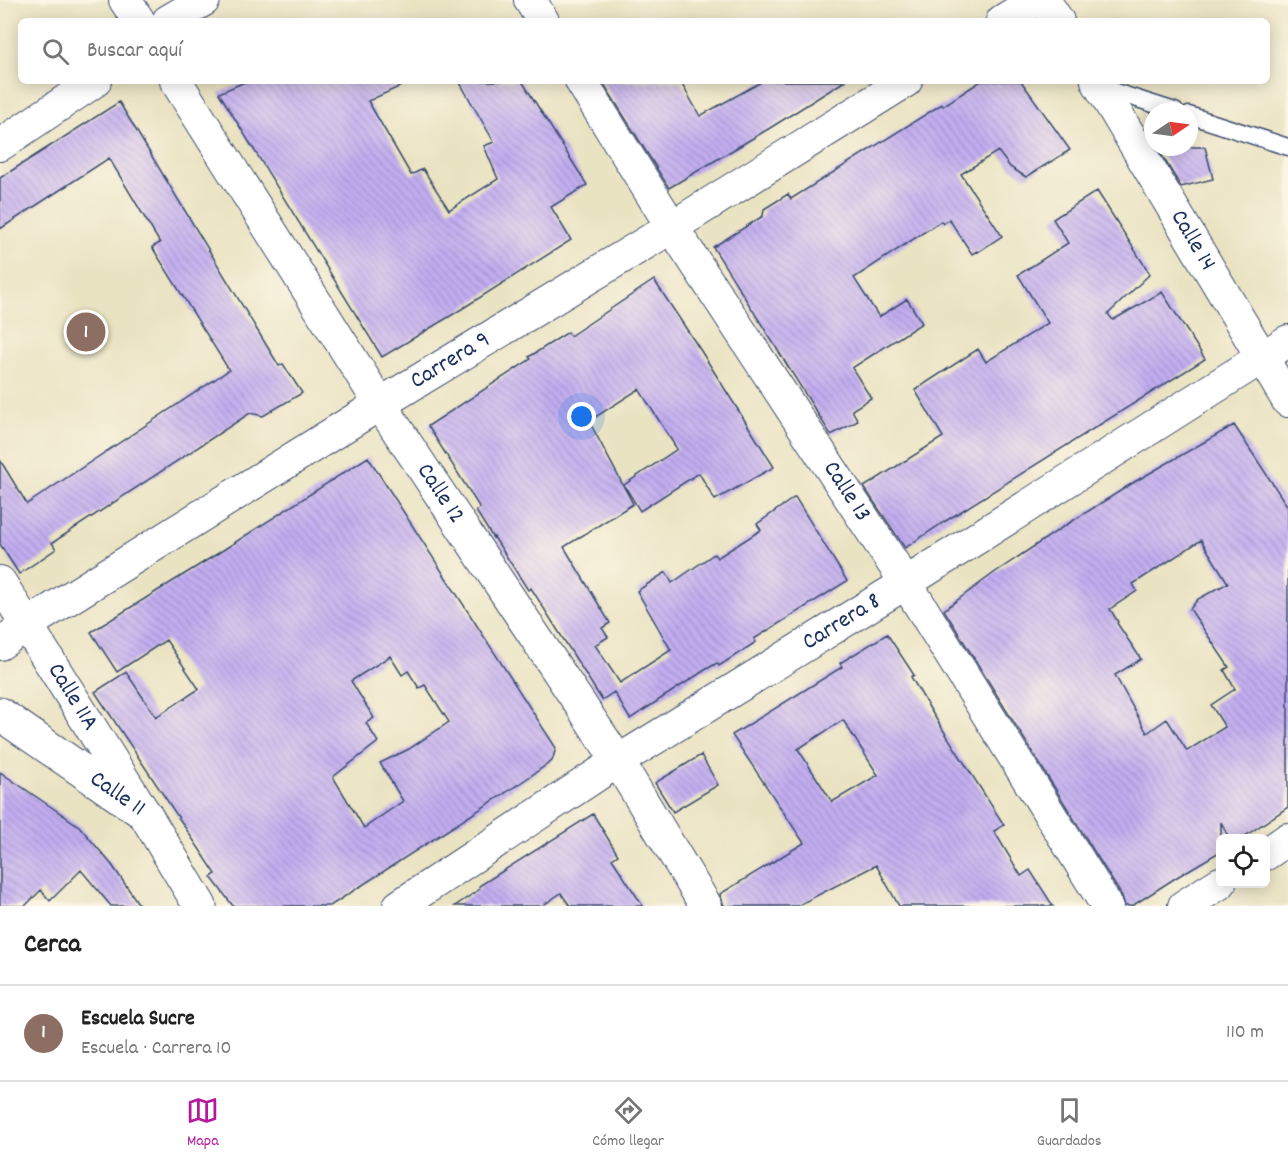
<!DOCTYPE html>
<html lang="es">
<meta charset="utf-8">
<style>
body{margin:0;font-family:Dekko,sans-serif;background:#f2f2f2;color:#222}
.controls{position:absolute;right:18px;bottom:18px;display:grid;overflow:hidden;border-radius:9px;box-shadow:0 3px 15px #0003}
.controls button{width:54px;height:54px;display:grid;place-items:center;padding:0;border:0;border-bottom:2px solid #e0e0e0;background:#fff;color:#222;font:30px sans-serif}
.compass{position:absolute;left:1144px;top:102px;width:54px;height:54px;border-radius:50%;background:#fff;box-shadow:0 3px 15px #0003;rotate:77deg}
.you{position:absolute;left:582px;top:417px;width:21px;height:21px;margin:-15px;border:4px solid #fff;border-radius:50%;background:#1a73e8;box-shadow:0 0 0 9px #1a73e833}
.badge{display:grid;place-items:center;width:39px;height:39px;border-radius:50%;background:#b5179e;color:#fff;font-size:20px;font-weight:700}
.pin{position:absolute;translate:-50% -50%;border:3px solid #fff;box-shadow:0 2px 6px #0006}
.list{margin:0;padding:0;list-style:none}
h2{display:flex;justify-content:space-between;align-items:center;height:78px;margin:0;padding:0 24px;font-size:26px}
h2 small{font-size:20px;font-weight:400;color:#767676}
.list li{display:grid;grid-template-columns:39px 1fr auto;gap:18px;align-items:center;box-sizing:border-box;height:96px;padding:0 24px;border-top:2px solid #e0e0e0}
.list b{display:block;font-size:22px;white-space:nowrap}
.list p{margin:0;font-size:20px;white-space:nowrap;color:#767676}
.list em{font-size:20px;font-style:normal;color:#767676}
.icon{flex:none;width:33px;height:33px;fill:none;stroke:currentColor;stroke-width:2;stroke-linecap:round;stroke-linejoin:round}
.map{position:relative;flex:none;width:1288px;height:906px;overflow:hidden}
.search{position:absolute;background:#fff;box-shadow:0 3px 15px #0003;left:18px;right:18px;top:18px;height:66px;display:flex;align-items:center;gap:15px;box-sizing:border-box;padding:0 21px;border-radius:9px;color:#767676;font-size:22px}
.sheet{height:174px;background:#fff}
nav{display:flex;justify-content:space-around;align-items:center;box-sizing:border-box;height:84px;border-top:2px solid #e0e0e0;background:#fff;font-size:16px;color:#767676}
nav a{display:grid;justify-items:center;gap:3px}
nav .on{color:#b5179e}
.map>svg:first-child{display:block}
.building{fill:url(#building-back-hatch);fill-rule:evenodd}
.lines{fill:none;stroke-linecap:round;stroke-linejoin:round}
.service-casing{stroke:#3a4a6d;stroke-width:19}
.minor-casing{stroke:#3a4a6d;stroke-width:34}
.secondary-casing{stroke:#3a4a6d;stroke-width:35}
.service{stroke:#fff;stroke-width:16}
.minor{stroke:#fff;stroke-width:32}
.secondary{stroke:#fff;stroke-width:33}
.labels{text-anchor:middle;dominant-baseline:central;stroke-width:5;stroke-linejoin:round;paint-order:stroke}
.street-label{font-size:24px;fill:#1b2f5e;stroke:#fcf5e5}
</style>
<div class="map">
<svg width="1288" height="906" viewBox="0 0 1288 906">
<defs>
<pattern id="building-back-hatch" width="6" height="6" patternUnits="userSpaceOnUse" patternTransform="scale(1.5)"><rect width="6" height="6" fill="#c3aef1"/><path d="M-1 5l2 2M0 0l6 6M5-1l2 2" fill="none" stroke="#9e8ec6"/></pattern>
</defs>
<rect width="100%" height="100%" fill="#fcf5e5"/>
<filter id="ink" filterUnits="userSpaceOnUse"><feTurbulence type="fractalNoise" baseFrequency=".0167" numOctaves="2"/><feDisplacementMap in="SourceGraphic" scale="12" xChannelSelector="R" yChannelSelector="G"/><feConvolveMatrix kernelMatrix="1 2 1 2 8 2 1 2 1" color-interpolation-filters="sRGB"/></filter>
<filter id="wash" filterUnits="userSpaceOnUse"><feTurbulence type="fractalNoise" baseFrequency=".008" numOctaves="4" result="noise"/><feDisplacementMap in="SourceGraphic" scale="24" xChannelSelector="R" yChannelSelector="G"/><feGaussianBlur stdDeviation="1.35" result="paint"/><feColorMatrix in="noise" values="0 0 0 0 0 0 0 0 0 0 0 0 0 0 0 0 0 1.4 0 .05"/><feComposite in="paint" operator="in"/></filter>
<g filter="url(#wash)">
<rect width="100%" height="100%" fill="#eae3c2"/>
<g id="blocks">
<!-- building -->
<path class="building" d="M 247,81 L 412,81 L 368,101 L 411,175 L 423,169 L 449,210 L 498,179 L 484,146 L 494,142 L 459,81 L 522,81 L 587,185 L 551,207 L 571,240 L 452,315 L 382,357 L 219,93 Z
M 602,81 L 680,81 L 700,116 L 763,81 L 845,81 L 770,128 L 669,188 Z
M 981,81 L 1021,81 L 1070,150 L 1026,177 L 1010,167 L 998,151 L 961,174 L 1002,236 L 978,252 L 977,251 L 972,254 L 949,219 L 943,224 L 941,221 L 854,278 L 879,317 L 907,299 L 922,323 L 852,368 L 871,398 L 852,410 L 858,421 L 831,435 L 713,247 L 763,216 L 764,209 L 788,194 L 791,199 L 942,104 L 943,106 Z
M 119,102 L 279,366 L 283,364 L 302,393 L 263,416 L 250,413 L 52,543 L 56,549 L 19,574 L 0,544 L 0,460 L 27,504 L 229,370 L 152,247 L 160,243 L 109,158 L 0,229 L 0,178 Z
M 1166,147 L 1205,147 L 1213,179 L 1181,187 L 1158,149 Z
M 1097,191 L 1150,274 L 1108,314 L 1113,320 L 1162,292 L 1205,359 L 944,522 L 905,548 L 864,487 L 943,437 L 915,390 L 978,349 L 986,362 L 1048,323 L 1018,275 L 1068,243 L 1053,219 Z
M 654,280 L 701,351 L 774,467 L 715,500 L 699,473 L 640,511 L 624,485 L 677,449 L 639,389 L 589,421 L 633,504 L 564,547 L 610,623 L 602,628 L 608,637 L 595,645 L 620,683 L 671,650 L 637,591 L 666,572 L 672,583 L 714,554 L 717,558 L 761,530 L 757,524 L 795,497 L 847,581 L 754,639 L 756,642 L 719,666 L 717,663 L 705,670 L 630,719 L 614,692 L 602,700 L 531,588 L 528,590 L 494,537 L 493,538 L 476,511 L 480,508 L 428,426 L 531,359 L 529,357 L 568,332 L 570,336 Z
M 1234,425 L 1288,507 L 1288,807 L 1242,838 L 1229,838 L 1221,822 L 1221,851 L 1177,877 L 1132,906 L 1125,906 L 1122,896 L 944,610 L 994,573 L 1063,527 L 1136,481 ZM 1201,540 L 1228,583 L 1198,599 L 1190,609 L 1229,667 L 1224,670 L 1235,689 L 1211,705 L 1225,727 L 1187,751 L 1167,719 L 1147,733 L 1115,675 L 1141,659 L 1117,623 L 1118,622 L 1110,609 L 1137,591 L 1133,584 Z
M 368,457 L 556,748 L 552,761 L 519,784 L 330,906 L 233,906 L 211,877 L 216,874 L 95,692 L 126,672 L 156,717 L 199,689 L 166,640 L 117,672 L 91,632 L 217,554 ZM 390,656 L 402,675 L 408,671 L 419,688 L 425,685 L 449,722 L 409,749 L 380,763 L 403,801 L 364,828 L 333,777 L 378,742 L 366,723 L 374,718 L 351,681 Z
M 887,634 L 914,675 L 911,677 L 933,714 L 1004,825 L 994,831 L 1021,876 L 1030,870 L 1053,906 L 899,906 L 876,865 L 797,906 L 724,906 L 720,894 L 804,843 L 732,735 L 842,667 L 840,663 ZM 843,720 L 878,775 L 832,802 L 798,749 Z
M 701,755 L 718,785 L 673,812 L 655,783 Z
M 0,772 L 79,826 L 112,865 L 140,906 L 111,906 L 81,870 L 50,901 L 41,890 L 25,906 L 0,906 Z
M 593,814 L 618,855 L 612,859 L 643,906 L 570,906 L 561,893 L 542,906 L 455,906 L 480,889 L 479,886 Z"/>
</g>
</g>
<g filter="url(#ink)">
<use href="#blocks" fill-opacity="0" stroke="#3a4a6d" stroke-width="1.5"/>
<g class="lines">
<defs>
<path id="service" d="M 1103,88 L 1175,111
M 1189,115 L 1288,147"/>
<g id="minor">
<path d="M 125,0 L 139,21"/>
<path d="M 530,0 L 543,21"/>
<path d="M 1044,0 L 1058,21"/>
<path d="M 168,21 L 204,0"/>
<path d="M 1002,21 L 1036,0"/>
<path id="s1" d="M 176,81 L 380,404 L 618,761 L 706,906"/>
<path id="s2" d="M 581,81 L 672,227 L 906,583 L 1107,906"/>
<path id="s3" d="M 1097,81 L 1288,401"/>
<path d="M 0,145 L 95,81"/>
<path id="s4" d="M 0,582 L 145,814"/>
<path id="s5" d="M 0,644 L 28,624 L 380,404 L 672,227 L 906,81"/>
<path d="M 1266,854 L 1288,839"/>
<path id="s6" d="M 399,906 L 618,761 L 906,583 L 1288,341"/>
<path d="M 1184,906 L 1220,883"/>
</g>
<g id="secondary">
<path id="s7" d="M 0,714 L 145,814 L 200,906"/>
</g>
</defs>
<!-- service casing -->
<use href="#service" class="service-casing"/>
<!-- minor casing -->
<use href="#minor" class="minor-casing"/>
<!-- secondary casing -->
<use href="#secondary" class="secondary-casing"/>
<!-- service -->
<use href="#service" class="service"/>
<!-- minor -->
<use href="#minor" class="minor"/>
<!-- secondary -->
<use href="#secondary" class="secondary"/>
</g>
</g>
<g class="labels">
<!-- street labels -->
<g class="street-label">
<text stroke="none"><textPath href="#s3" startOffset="186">Calle 14</textPath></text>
<text stroke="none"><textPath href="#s5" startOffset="532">Carrera 9</textPath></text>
<text stroke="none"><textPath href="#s2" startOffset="489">Calle 13</textPath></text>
<text stroke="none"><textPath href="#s1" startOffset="490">Calle 12</textPath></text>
<text stroke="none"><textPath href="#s6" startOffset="526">Carrera 8</textPath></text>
<text stroke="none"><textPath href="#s4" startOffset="136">Calle 11A</textPath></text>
<text stroke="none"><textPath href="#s7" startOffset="142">Calle 11</textPath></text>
</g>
</g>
</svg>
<div class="controls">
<button><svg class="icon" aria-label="locate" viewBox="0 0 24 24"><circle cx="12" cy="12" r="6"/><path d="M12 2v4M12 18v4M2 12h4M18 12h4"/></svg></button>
</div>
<svg class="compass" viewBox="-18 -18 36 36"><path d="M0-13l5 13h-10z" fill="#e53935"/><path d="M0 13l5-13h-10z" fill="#767676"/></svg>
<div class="you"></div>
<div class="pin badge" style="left:86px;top:332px;background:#8d6e63">1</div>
<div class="search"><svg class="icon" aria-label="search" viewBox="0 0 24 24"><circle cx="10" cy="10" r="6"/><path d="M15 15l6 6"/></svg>Buscar aquí</div>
</div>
<section class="sheet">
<h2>Cerca<small></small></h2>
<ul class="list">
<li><span class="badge" style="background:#8d6e63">1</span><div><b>Escuela Sucre</b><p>Escuela · Carrera 10</p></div><em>110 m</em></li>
</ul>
</section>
<nav>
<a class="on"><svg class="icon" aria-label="map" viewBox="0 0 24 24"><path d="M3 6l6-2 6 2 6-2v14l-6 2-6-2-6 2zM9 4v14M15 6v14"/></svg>Mapa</a>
<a><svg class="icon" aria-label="directions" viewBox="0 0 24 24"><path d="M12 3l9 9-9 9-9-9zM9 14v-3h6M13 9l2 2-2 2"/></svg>Cómo llegar</a>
<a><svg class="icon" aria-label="saved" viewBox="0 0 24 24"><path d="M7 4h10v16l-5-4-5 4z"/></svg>Guardados</a>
</nav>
